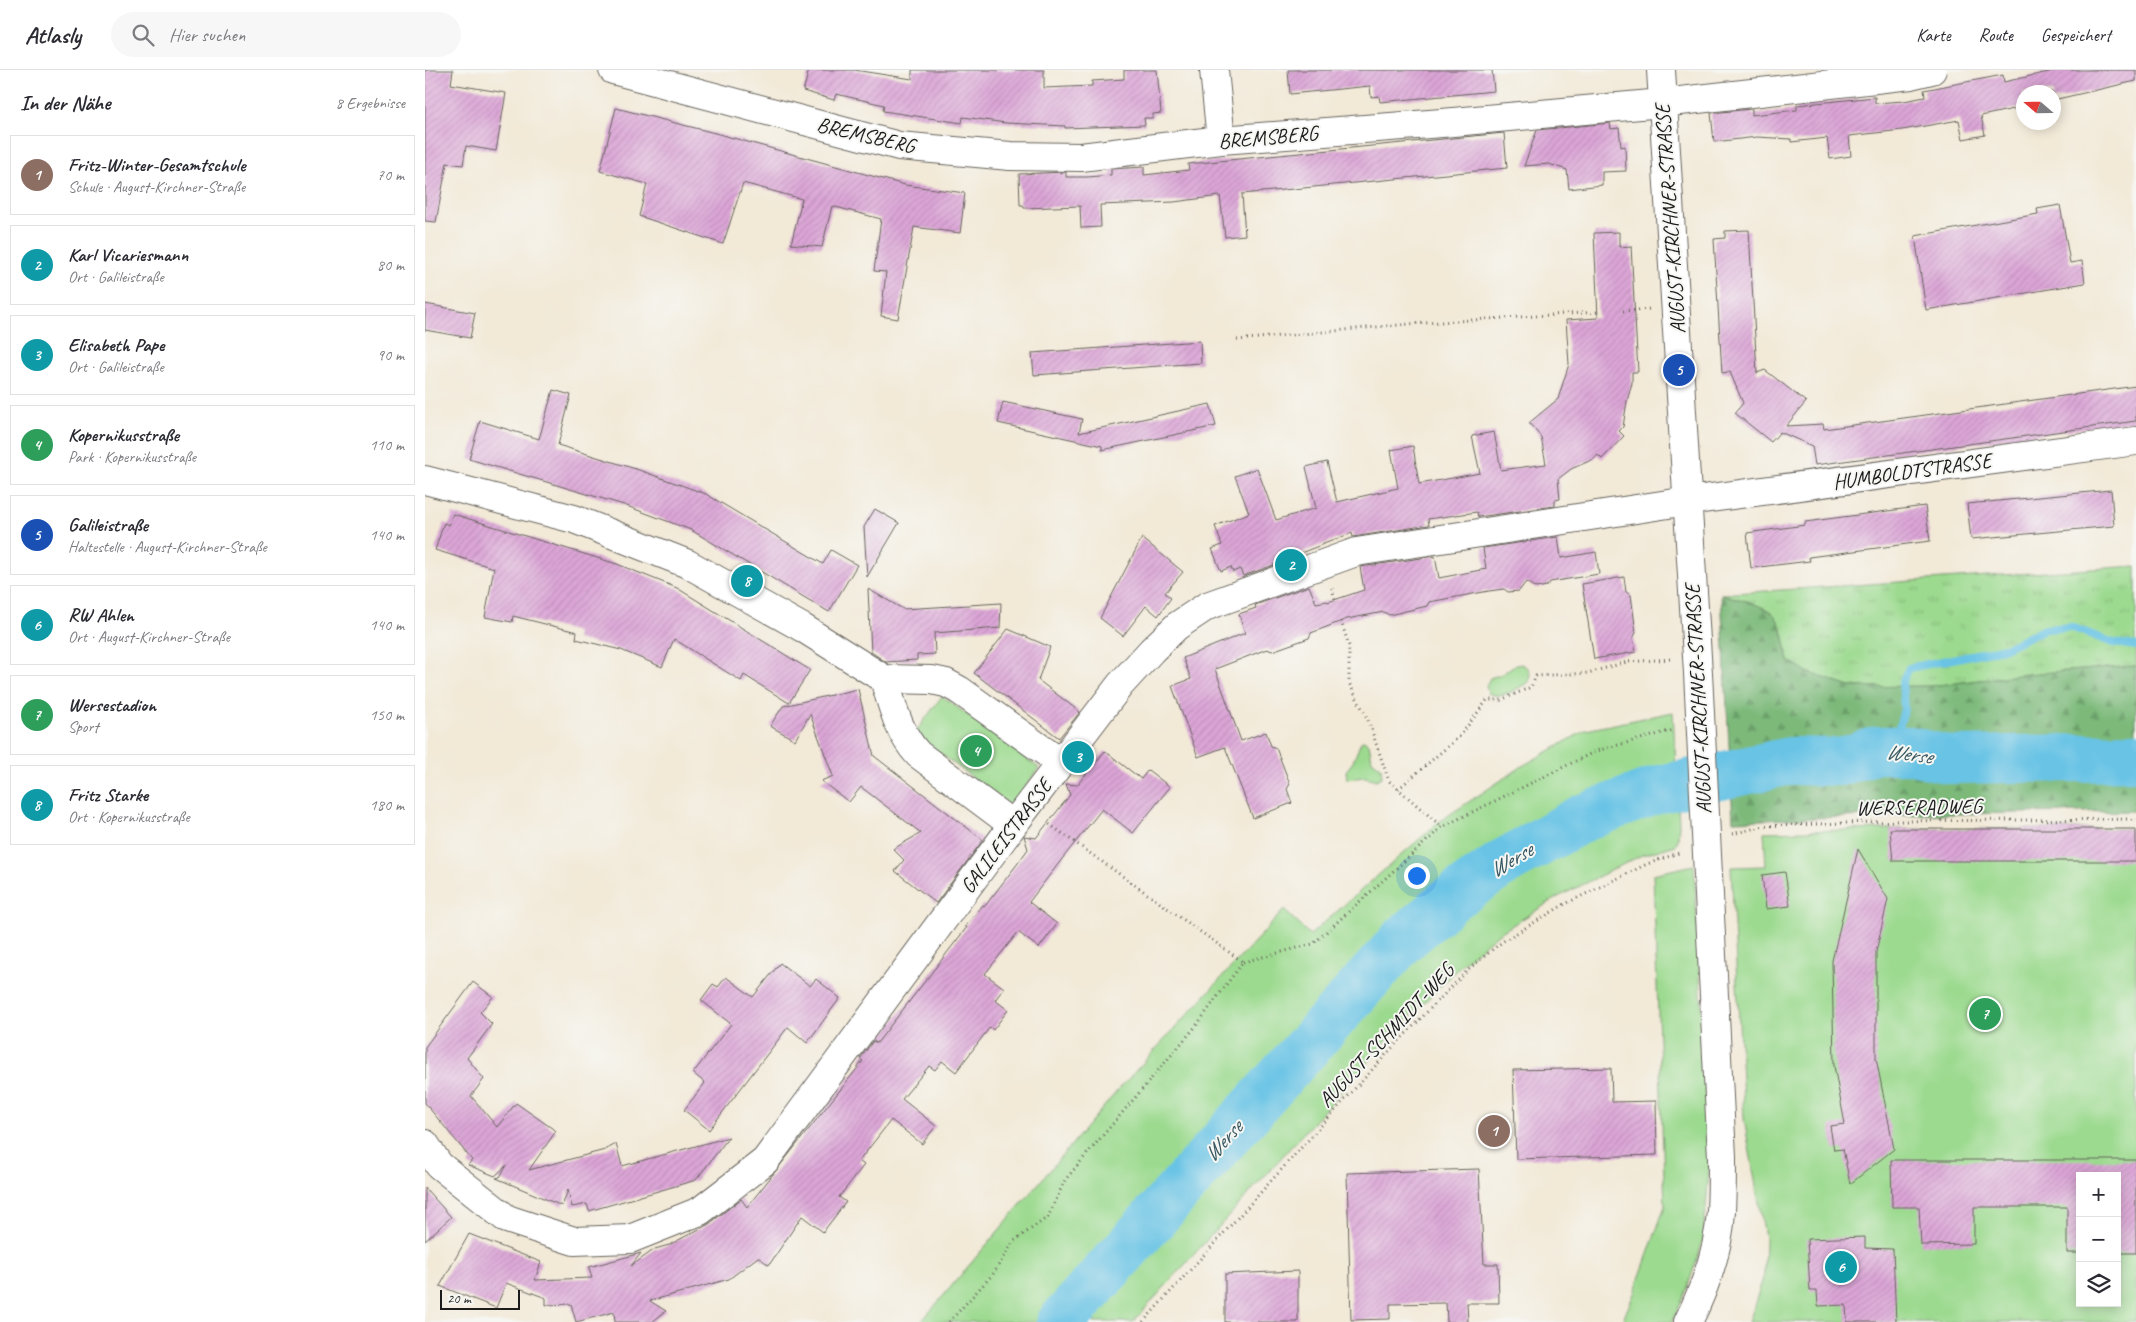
<!DOCTYPE html>
<html lang="de">
<meta charset="utf-8">
<style>
body{margin:0;font-family:Caveat,sans-serif;background:#f7f7f7;color:#2b2b33}
.controls{position:absolute;right:15px;bottom:15px;display:grid;overflow:hidden;border-radius:0px;box-shadow:0 2px 12px #0003}
.controls button{width:45px;height:45px;display:grid;place-items:center;padding:0;border:0;border-bottom:1px solid #e1e1e2;background:#fff;color:#2b2b33;font:25px sans-serif}
.compass{position:absolute;left:1591px;top:15px;width:45px;height:45px;border-radius:50%;background:#fff;box-shadow:0 2px 12px #0003;rotate:290deg}
.scale{position:absolute;left:15px;bottom:12px;width:80px;box-sizing:border-box;padding-left:5px;border:2px solid #1c1c1c;border-top:0;font-size:14px;line-height:18px;white-space:nowrap;color:#1c1c1c;-webkit-text-stroke:4px #f6f6f2;paint-order:stroke}
.you{position:absolute;left:991px;top:805px;width:18px;height:18px;margin:-12px;border:4px solid #fff;border-radius:50%;background:#1a73e8;box-shadow:0 0 0 8px #1a73e833}
.badge{display:grid;place-items:center;width:32px;height:32px;border-radius:50%;background:#d93025;color:#fff;font-size:16px;font-weight:700}
.pin{position:absolute;translate:-50% -50%;border:2px solid #fff;box-shadow:0 1px 5px #0006}
.list{margin:0;padding:0;list-style:none}
h2{display:flex;justify-content:space-between;align-items:center;height:65px;margin:0;padding:0 20px;font-size:21px}
h2 small{font-size:16px;font-weight:400;color:#7c7c81}
.list li{display:grid;grid-template-columns:32px 1fr auto;gap:15px;align-items:center;box-sizing:border-box;height:80px;margin:0 10px 10px;padding:0 10px;border:1px solid #e1e1e2;border-radius:0px}
.list b{display:block;font-size:19px;white-space:nowrap}
.list p{margin:0;font-size:16px;white-space:nowrap;color:#7c7c81}
.list em{font-size:16px;font-style:normal;color:#7c7c81}
.icon{flex:none;width:28px;height:28px;fill:none;stroke:currentColor;stroke-width:2;stroke-linecap:round;stroke-linejoin:round}
.map{position:relative;flex:none;width:1711px;height:1252px;overflow:hidden}
header{display:flex;align-items:center;gap:30px;box-sizing:border-box;height:70px;padding:0 25px;background:#fff;border-bottom:1px solid #e1e1e2}
header strong{font-size:24px}
nav{display:flex;gap:28px;margin-inline-start:auto;font-size:18px}
.search{width:350px;height:45px;background:#f7f7f7;display:flex;align-items:center;gap:12px;box-sizing:border-box;padding:0 18px;border-radius:28px;color:#7c7c81;font-size:19px}
main{display:flex}
aside{flex:1;background:#fff}
.map>svg:first-child{display:block}
.grass{fill:url(#grass-tufts);stroke:#5c7b56}
.forest{fill:url(#forest-firs);stroke:#4c6b4b}
.park{fill:#9cda8f;stroke:#5c7b56;fill-rule:evenodd}
.lines{fill:none;stroke-linecap:round;stroke-linejoin:round}
.stream{stroke:#67c3e5;stroke-width:8}
.river{stroke:#67c3e5;stroke-width:48}
.building{fill:url(#building-hatch)}
.minor-casing{stroke:#67645d;stroke-width:30}
.path{stroke:#67645d;stroke-width:3;stroke-dasharray:1 4;stroke-linecap:butt}
.minor{stroke:#fff;stroke-width:28}
.labels{text-anchor:middle;dominant-baseline:central;stroke-width:4;stroke-linejoin:round;paint-order:stroke}
.street-label{font-size:21px;fill:#1c1c1c;stroke:#f6f6f2}
.water-label{font-size:22px;font-style:italic;fill:#365662;stroke:#f6f6f2}
</style>
<header>
<strong>Atlasly</strong>
<div class="search"><svg class="icon" aria-label="search" viewBox="0 0 24 24"><circle cx="10" cy="10" r="6"/><path d="M15 15l6 6"/></svg>Hier suchen</div>
<nav><a>Karte</a><a>Route</a><a>Gespeichert</a></nav>
</header>
<main>
<aside>
<h2>In der Nähe<small>8 Ergebnisse</small></h2>
<ul class="list">
<li><span class="badge" style="background:#8d6e63">1</span><div><b>Fritz-Winter-Gesamtschule</b><p>Schule · August-Kirchner-Straße</p></div><em>70 m</em></li>
<li><span class="badge" style="background:#0f9aa8">2</span><div><b>Karl Vicariesmann</b><p>Ort · Galileistraße</p></div><em>80 m</em></li>
<li><span class="badge" style="background:#0f9aa8">3</span><div><b>Elisabeth Pape</b><p>Ort · Galileistraße</p></div><em>90 m</em></li>
<li><span class="badge" style="background:#2e9e5b">4</span><div><b>Kopernikusstraße</b><p>Park · Kopernikusstraße</p></div><em>110 m</em></li>
<li><span class="badge" style="background:#1a4fb4">5</span><div><b>Galileistraße</b><p>Haltestelle · August-Kirchner-Straße</p></div><em>140 m</em></li>
<li><span class="badge" style="background:#0f9aa8">6</span><div><b>RW Ahlen</b><p>Ort · August-Kirchner-Straße</p></div><em>140 m</em></li>
<li><span class="badge" style="background:#2e9e5b">7</span><div><b>Wersestadion</b><p>Sport</p></div><em>150 m</em></li>
<li><span class="badge" style="background:#0f9aa8">8</span><div><b>Fritz Starke</b><p>Ort · Kopernikusstraße</p></div><em>180 m</em></li>
</ul>
</aside>
<div class="map">
<svg width="1711" height="1252" viewBox="0 0 1711 1252">
<defs>
<pattern id="grass-tufts" width="24" height="20" patternUnits="userSpaceOnUse" patternTransform="scale(1.25)"><rect width="24" height="20" fill="#9cda8f"/><path d="M3 7l-1-3M5 7V3M7 7l1-3M15 17l-1-3M17 17v-4M19 17l1-3" fill="none" stroke="#86ba7b"/></pattern>
<pattern id="forest-firs" width="22" height="20" patternUnits="userSpaceOnUse" patternTransform="scale(1.25)"><rect width="22" height="20" fill="#7dba7a"/><path d="M5 1l3.5 6h-7zM16 11l3.5 6h-7z" fill="#6b9f69"/></pattern>
<pattern id="building-hatch" width="6" height="6" patternUnits="userSpaceOnUse" patternTransform="scale(1.25)"><rect width="6" height="6" fill="#dca6d7"/><path d="M-1 1l2-2M0 6l6-6M5 7l2-2" fill="none" stroke="#bc8eb8"/></pattern>
</defs>
<rect width="100%" height="100%" fill="#f6f6f2"/>
<filter id="ink" filterUnits="userSpaceOnUse"><feTurbulence type="fractalNoise" baseFrequency=".02" numOctaves="2"/><feDisplacementMap in="SourceGraphic" scale="10" xChannelSelector="R" yChannelSelector="G"/><feConvolveMatrix kernelMatrix="1 2 1 2 8 2 1 2 1" color-interpolation-filters="sRGB"/></filter>
<filter id="wash" filterUnits="userSpaceOnUse"><feTurbulence type="fractalNoise" baseFrequency=".0096" numOctaves="4" result="noise"/><feDisplacementMap in="SourceGraphic" scale="20" xChannelSelector="R" yChannelSelector="G"/><feGaussianBlur stdDeviation="1.12" result="paint"/><feColorMatrix in="noise" values="0 0 0 0 0 0 0 0 0 0 0 0 0 0 0 0 0 1.4 0 .05"/><feComposite in="paint" operator="in"/></filter>
<g filter="url(#wash)">
<rect width="100%" height="100%" fill="#f2e9d7"/>
<!-- grass -->
<path class="grass" d="M 1711,496 L 1711,596 L 1603,604 L 1506,616 L 1425,617 L 1382,602 L 1364,591 L 1357,559 L 1325,532 L 1296,524 Z"/>
<!-- forest -->
<path class="forest" d="M 1296,524 C 1309,528 1342,535 1350,546 C 1359,559 1360,577 1364,591 L 1382,602 L 1425,617 L 1506,616 L 1603,604 L 1711,596 L 1711,741 L 1474,745 L 1308,751 Z"/>
<!-- park -->
<path class="park" d="M 1096,594 L 1103,598 L 1105,604 L 1104,612 C 1092,619 1076,630 1063,623 L 1061,616 L 1065,608 L 1077,604 L 1088,596 Z
M 517,626 L 614,698 L 586,736 L 489,664 Z
M 1248,642 L 1254,754 L 1253,769 L 1251,775 L 1217,785 L 1133,827 L 1073,864 L 1039,892 L 959,974 L 708,1252 L 496,1252 L 693,1020 L 859,840 L 885,865 L 1015,751 L 1099,695 L 1161,660 Z
M 939,670 L 944,674 L 947,690 L 956,697 L 957,707 L 951,710 L 940,707 L 922,709 L 921,701 L 928,692 L 936,672 Z
M 1465,759 L 1711,759 L 1711,1252 L 1324,1252 L 1339,1205 L 1340,1167 L 1319,1049 L 1306,797 L 1341,796 L 1339,762 ZM 1655,1106 L 1692,1106 L 1692,1233 L 1655,1233 Z
M 1269,795 L 1285,1090 L 1278,1171 L 1261,1222 L 1247,1252 L 1197,1252 L 1208,1226 L 1240,1136 L 1228,804 Z"/>
<g class="lines">
<!-- stream -->
<path class="stream" d="M 1468,680 L 1479,639 L 1477,612 L 1484,598 L 1580,578 L 1620,559 L 1646,557 L 1688,573 L 1711,576"/>
<!-- river -->
<path class="river" d="M 636,1252 L 978,870 L 1026,829 L 1080,792 L 1158,748 L 1231,720 L 1365,691 L 1415,692 L 1452,680 L 1485,680 L 1524,690 L 1711,687"/>
</g>
<g id="blocks">
<!-- building -->
<path class="building" d="M 0,0 L 28,0 L 26,14 L 81,23 L 71,81 L 41,76 L 38,95 L 22,93 L 11,152 L 0,151 Z
M 384,0 L 429,0 L 487,9 L 487,0 L 619,0 L 619,18 L 667,16 L 667,11 L 699,9 L 699,0 L 732,0 L 736,43 L 728,44 L 728,48 L 719,48 L 720,55 L 640,58 L 640,56 L 581,53 L 538,47 L 537,53 L 458,41 L 459,35 L 411,24 L 409,30 L 378,21 Z
M 863,0 L 1067,0 L 1069,21 L 955,32 L 954,26 L 946,27 L 945,16 L 865,24 Z
M 1632,0 L 1711,0 L 1711,11 L 1628,30 L 1628,22 L 1598,22 L 1598,37 L 1556,46 L 1560,65 L 1538,69 L 1534,50 L 1477,60 L 1424,66 L 1426,86 L 1405,89 L 1402,68 L 1366,72 L 1366,69 L 1332,67 L 1289,72 L 1286,43 L 1327,39 L 1327,45 L 1372,40 L 1372,35 L 1450,27 L 1450,33 L 1479,31 L 1500,27 L 1499,20 L 1578,5 L 1579,12 Z
M 191,38 L 290,63 L 480,115 L 540,123 L 535,163 L 489,157 L 473,249 L 456,246 L 461,202 L 449,201 L 456,149 L 407,136 L 397,177 L 366,174 L 377,129 L 318,113 L 298,174 L 214,146 L 222,114 L 175,101 Z
M 1185,53 L 1186,59 L 1194,58 L 1196,77 L 1200,76 L 1201,101 L 1177,102 L 1177,115 L 1144,119 L 1142,100 L 1124,94 L 1099,96 L 1112,60 Z
M 1079,63 L 1082,98 L 817,124 L 820,165 L 800,167 L 795,126 L 749,132 L 675,135 L 676,157 L 656,158 L 655,136 L 599,138 L 598,135 L 595,135 L 594,104 L 641,102 L 641,107 L 663,107 L 686,105 L 686,99 L 719,97 L 719,105 L 764,100 L 763,94 Z
M 1635,135 L 1645,193 L 1657,191 L 1660,213 L 1501,240 L 1490,166 L 1613,144 L 1612,139 Z
M 1324,160 L 1332,303 L 1340,300 L 1381,332 L 1361,356 L 1398,354 L 1399,359 L 1711,316 L 1711,351 L 1390,395 L 1387,376 L 1355,362 L 1346,372 L 1310,343 L 1318,333 L 1305,302 L 1297,303 L 1289,169 L 1300,168 L 1300,161 Z
M 1194,162 L 1194,177 L 1206,176 L 1213,302 L 1207,302 L 1207,313 L 1202,331 L 1198,357 L 1194,361 L 1199,366 L 1177,389 L 1173,385 L 1169,389 L 1146,399 L 1133,409 L 1135,429 L 1130,430 L 1130,436 L 1053,447 L 1052,442 L 1003,449 L 1004,455 L 928,467 L 927,463 L 873,484 L 874,486 L 818,506 L 815,499 L 808,502 L 806,497 L 796,501 L 787,479 L 797,475 L 790,456 L 824,443 L 810,406 L 832,398 L 851,450 L 891,438 L 881,397 L 902,392 L 912,432 L 973,418 L 966,380 L 988,376 L 994,414 L 1055,403 L 1047,366 L 1069,362 L 1076,400 L 1121,394 L 1116,367 L 1104,353 L 1133,329 L 1144,294 L 1141,250 L 1173,248 L 1169,163 Z
M 0,234 L 50,243 L 45,268 L 0,260 Z
M 775,271 L 776,293 L 609,305 L 607,283 Z
M 128,320 L 146,325 L 133,375 L 214,400 L 281,424 L 398,494 L 406,480 L 432,495 L 404,542 L 266,460 L 199,435 L 44,389 L 55,351 L 114,369 Z
M 578,332 L 657,349 L 654,363 L 785,334 L 791,356 L 677,380 L 677,376 L 573,353 Z
M 1686,420 L 1689,456 L 1546,469 L 1542,434 Z
M 1500,436 L 1505,471 L 1384,487 L 1385,491 L 1326,498 L 1322,463 L 1380,455 L 1380,452 Z
M 450,439 L 474,453 L 442,507 L 439,457 Z
M 28,444 L 192,494 L 252,518 L 385,600 L 364,633 L 319,605 L 316,611 L 249,569 L 237,597 L 196,580 L 151,569 L 152,562 L 88,546 L 87,552 L 60,547 L 69,498 L 10,480 L 19,453 L 24,455 Z
M 1133,467 L 1136,488 L 1171,482 L 1174,504 L 1125,512 L 1122,516 L 1111,518 L 1101,512 L 1094,521 L 1083,522 L 1079,519 L 1064,521 L 1004,532 L 1002,536 L 964,545 L 959,542 L 922,549 L 886,563 L 884,568 L 847,581 L 842,579 L 790,599 L 816,671 L 841,662 L 846,676 L 851,678 L 865,714 L 862,719 L 867,733 L 828,748 L 800,677 L 773,687 L 747,616 L 766,609 L 758,588 L 820,563 L 814,544 L 831,538 L 830,535 L 884,516 L 891,533 L 902,531 L 903,532 L 939,520 L 935,497 L 1010,486 L 1014,508 L 1061,499 L 1058,478 Z
M 717,468 L 758,502 L 740,523 L 746,528 L 733,546 L 721,536 L 698,566 L 675,548 Z
M 1199,507 L 1201,522 L 1206,525 L 1211,563 L 1208,568 L 1211,582 L 1169,589 L 1157,514 Z
M 443,519 L 478,539 L 576,533 L 575,558 L 509,563 L 510,584 L 492,585 L 492,590 L 461,592 L 446,582 Z
M 583,559 L 625,577 L 613,610 L 655,642 L 634,668 L 549,603 Z
M 433,619 L 449,686 L 558,770 L 511,833 L 470,801 L 479,790 L 468,779 L 496,763 L 436,717 L 424,732 L 396,711 L 408,706 L 385,644 L 370,670 L 345,656 L 358,636 Z
M 680,681 L 716,709 L 723,700 L 745,717 L 708,763 L 677,739 L 637,789 L 604,832 L 632,854 L 614,878 L 593,862 L 560,904 L 579,918 L 570,930 L 583,940 L 568,960 L 565,957 L 531,1002 L 517,991 L 510,1000 L 504,996 L 477,1029 L 511,1056 L 497,1074 L 466,1050 L 434,1091 L 439,1095 L 414,1127 L 421,1132 L 398,1162 L 377,1146 L 344,1195 L 333,1187 L 304,1209 L 225,1231 L 241,1241 L 227,1252 L 190,1252 L 189,1242 L 151,1252 L 146,1234 L 121,1235 L 121,1228 L 81,1213 L 71,1238 L 15,1216 L 44,1164 L 116,1192 L 110,1210 L 167,1208 L 164,1197 L 216,1183 L 206,1196 L 230,1179 L 244,1175 L 284,1154 L 316,1129 L 322,1137 L 427,1005 L 438,991 L 435,989 L 448,971 L 452,973 L 542,857 L 540,856 L 558,835 L 560,836 L 593,793 L 603,779 L 599,766 L 611,768 L 645,725 L 641,714 L 652,715 Z
M 1465,759 L 1711,759 L 1711,791 L 1468,791 Z
M 1433,779 L 1463,829 L 1451,882 L 1451,988 L 1469,1079 L 1425,1114 L 1418,1079 L 1409,1080 L 1405,1056 L 1420,1054 L 1409,996 L 1407,891 Z
M 1360,802 L 1365,836 L 1341,839 L 1337,805 Z
M 355,893 L 385,916 L 391,909 L 415,928 L 382,973 L 363,957 L 284,1060 L 259,1040 L 280,1013 L 268,1003 L 306,954 L 276,930 L 288,914 L 293,917 L 301,907 L 328,927 Z
M 48,912 L 68,927 L 55,942 L 67,954 L 42,988 L 59,1009 L 46,1026 L 72,1057 L 91,1033 L 131,1061 L 104,1100 L 180,1080 L 191,1074 L 197,1096 L 304,1067 L 271,1110 L 164,1141 L 162,1134 L 147,1137 L 143,1120 L 137,1136 L 71,1108 L 75,1107 L 82,1095 L 70,1106 L 43,1095 L 47,1090 L 0,1033 L 0,977 Z
M 1186,998 L 1187,1032 L 1231,1031 L 1232,1085 L 1091,1089 L 1088,1000 Z
M 1466,1090 L 1711,1090 L 1711,1183 L 1692,1183 L 1692,1106 L 1655,1106 L 1655,1183 L 1642,1183 L 1642,1137 L 1549,1137 L 1549,1174 L 1496,1175 L 1494,1137 L 1467,1137 Z
M 1054,1099 L 1059,1194 L 1073,1194 L 1074,1233 L 1042,1233 L 1043,1252 L 1022,1252 L 1021,1233 L 965,1234 L 965,1249 L 926,1250 L 922,1103 Z
M 0,1118 L 26,1147 L 0,1171 Z
M 1440,1167 L 1440,1178 L 1468,1179 L 1471,1252 L 1422,1252 L 1421,1235 L 1393,1236 L 1392,1221 L 1385,1221 L 1382,1169 Z
M 873,1201 L 873,1252 L 800,1252 L 800,1204 Z"/>
</g>
</g>
<g filter="url(#ink)">
<use href="#blocks" fill-opacity="0" stroke="#67645d" stroke-width="1"/>
<g class="lines">
<defs>
<path id="minor" d="M 188,0 L 474,76 L 585,86 L 656,87 L 796,70 L 1017,53 L 1237,33 L 1486,5 L 1507,0
M 789,0 L 796,70
M 1236,0 L 1273,603 L 1297,1087 C 1297,1105 1297,1123 1296,1141 C 1294,1179 1280,1218 1263,1252
M 0,410 L 149,449 L 263,494 L 378,558 L 459,609 L 507,610 L 521,613 L 534,620 L 636,693
M 459,609 C 468,637 473,662 493,684 L 588,755
M 0,1074 L 14,1095 L 82,1149 L 149,1171 L 205,1169 L 275,1141 L 340,1091 L 588,755 L 695,615 L 727,580 L 752,556 L 782,536 L 931,482 L 1263,431 L 1711,371"/>
</defs>
<!-- minor casing -->
<use href="#minor" class="minor-casing"/>
<!-- path -->
<path class="path" d="M 1198,241 L 1225,239
M 812,270 L 984,254 L 1173,242
M 907,518 L 910,530
M 916,551 L 924,576 L 924,613 L 943,650 L 964,711 L 1017,757
M 973,719 L 1035,666 L 1062,630 L 1076,630 L 1106,617 L 1111,606 L 1163,603 L 1202,592 L 1246,589
M 1307,764 L 1339,756 L 1474,751 L 1711,749
M 818,892 L 888,874 L 1017,757 L 1171,681 L 1249,660
M 524,1252 L 568,1204 L 589,1171 L 623,1147 L 640,1110 L 771,956 L 818,892 L 624,754
M 718,1252 L 965,980 L 1045,898 L 1077,872 L 1140,834 L 1222,794 L 1254,783"/>
<!-- minor -->
<use href="#minor" class="minor"/>
</g>
</g>
<g class="labels">
<!-- street labels -->
<g class="street-label">
<text transform="translate(441 65) rotate(13)">BREMSBERG</text>
<text transform="translate(843 67) rotate(-5)">BREMSBERG</text>
<text transform="translate(1245 149) rotate(-94)">AUGUST-KIRCHNER-STRASSE</text>
<text transform="translate(1487 401) rotate(-8)">HUMBOLDTSTRASSE</text>
<text transform="translate(1273 629) rotate(-93)">AUGUST-KIRCHNER-STRASSE</text>
<text transform="translate(1494 737) rotate(-1)">WERSERADWEG</text>
<text transform="translate(581 766) rotate(-53)">GALILEISTRASSE</text>
<text transform="translate(961 965) rotate(-47)">AUGUST-SCHMIDT-WEG</text>
</g>
<!-- water labels -->
<g class="water-label">
<text transform="translate(1484 684) rotate(7)">Werse</text>
<text transform="translate(1086 790) rotate(-31)">Werse</text>
<text transform="translate(798 1071) rotate(-48)">Werse</text>
</g>
</g>
</svg>
<div class="controls">
<button>+</button>
<button>−</button>
<button><svg class="icon" aria-label="layers" viewBox="0 0 24 24"><path d="M12 4l9 5-9 5-9-5zM3 14l9 5 9-5"/></svg></button>
</div>
<svg class="compass" viewBox="-18 -18 36 36"><path d="M0-13l5 13h-10z" fill="#e53935"/><path d="M0 13l5-13h-10z" fill="#7c7c81"/></svg>
<div class="scale">20 m</div>
<div class="you"></div>
<div class="pin badge" style="left:1069px;top:1061px;background:#8d6e63">1</div>
<div class="pin badge" style="left:866px;top:495px;background:#0f9aa8">2</div>
<div class="pin badge" style="left:653px;top:687px;background:#0f9aa8">3</div>
<div class="pin badge" style="left:551px;top:681px;background:#2e9e5b">4</div>
<div class="pin badge" style="left:1254px;top:300px;background:#1a4fb4">5</div>
<div class="pin badge" style="left:1416px;top:1197px;background:#0f9aa8">6</div>
<div class="pin badge" style="left:1560px;top:944px;background:#2e9e5b">7</div>
<div class="pin badge" style="left:322px;top:511px;background:#0f9aa8">8</div>
</div>
</main>
